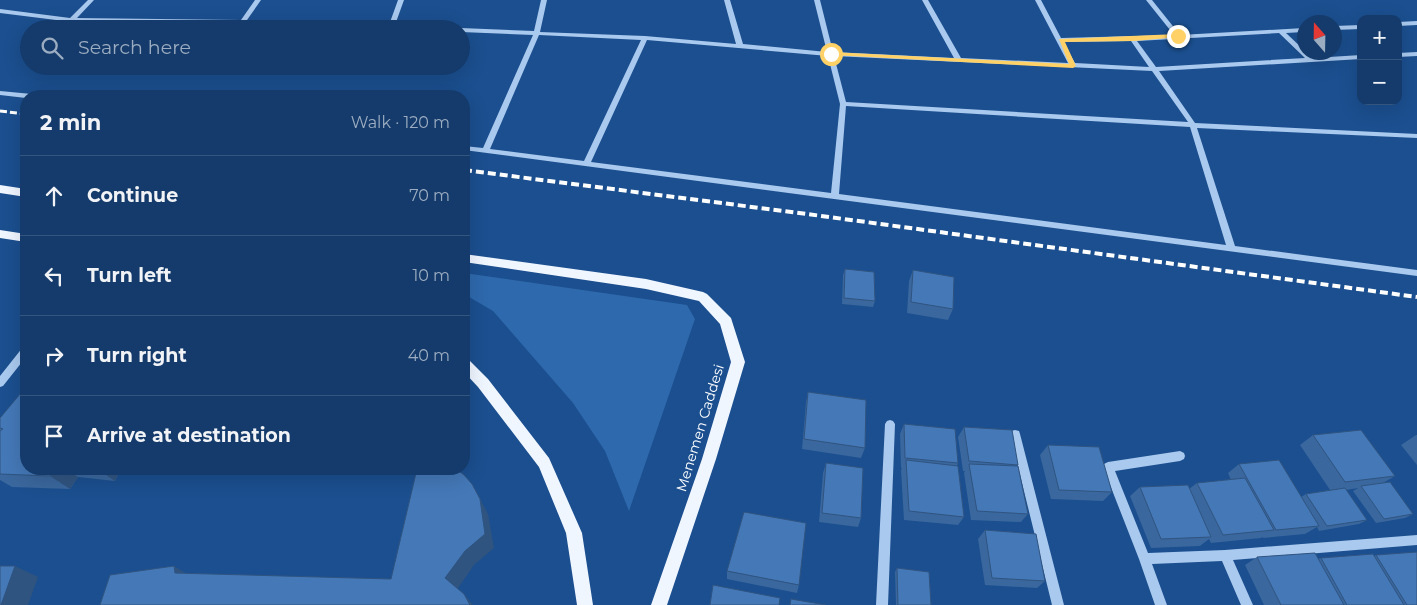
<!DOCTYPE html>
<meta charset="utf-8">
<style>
body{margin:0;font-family:Montserrat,sans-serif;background:#1d4271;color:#f1f3f6}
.controls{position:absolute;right:15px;top:15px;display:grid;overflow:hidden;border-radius:10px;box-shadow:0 5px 20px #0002}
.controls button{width:45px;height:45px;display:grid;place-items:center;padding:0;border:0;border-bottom:1px solid #33557e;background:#143b6b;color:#f1f3f6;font:25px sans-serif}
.compass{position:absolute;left:1297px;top:15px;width:45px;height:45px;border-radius:50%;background:#143b6b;box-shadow:0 5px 20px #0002;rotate:340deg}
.stop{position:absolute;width:15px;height:15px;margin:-11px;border:4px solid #ffd166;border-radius:50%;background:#fff}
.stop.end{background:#ffd166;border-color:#fff;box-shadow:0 1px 5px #0008}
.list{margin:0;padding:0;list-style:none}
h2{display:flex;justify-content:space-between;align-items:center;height:65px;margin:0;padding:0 20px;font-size:21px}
h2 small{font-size:16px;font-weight:400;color:#9dadc1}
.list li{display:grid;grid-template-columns:32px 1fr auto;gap:15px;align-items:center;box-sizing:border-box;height:80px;padding:0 20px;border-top:1px solid #33557e}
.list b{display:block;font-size:19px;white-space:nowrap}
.list em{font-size:16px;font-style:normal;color:#9dadc1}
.icon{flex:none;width:28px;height:28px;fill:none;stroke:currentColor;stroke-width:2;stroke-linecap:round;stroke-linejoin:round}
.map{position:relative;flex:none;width:1417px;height:605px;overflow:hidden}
.search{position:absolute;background:#143b6b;box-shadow:0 5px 20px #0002;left:20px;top:20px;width:450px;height:55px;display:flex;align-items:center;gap:12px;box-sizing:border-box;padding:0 18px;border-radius:28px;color:#9dadc1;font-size:19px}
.panel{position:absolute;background:#143b6b;box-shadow:0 5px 20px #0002;left:20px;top:90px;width:450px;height:385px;border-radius:20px}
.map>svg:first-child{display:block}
.green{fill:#2e69ad}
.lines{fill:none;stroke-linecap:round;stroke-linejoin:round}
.minor{fill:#a9c9ee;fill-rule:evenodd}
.major{fill:#f0f6ff;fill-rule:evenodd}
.rail-far1{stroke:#fff;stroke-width:3;stroke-dasharray:7 3;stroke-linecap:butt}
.rail{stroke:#fff;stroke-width:4;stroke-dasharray:8 4;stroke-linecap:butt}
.wall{fill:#3a679d}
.shaded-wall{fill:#305480}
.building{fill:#4478b7;stroke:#305480}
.route{fill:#ffd166}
.labels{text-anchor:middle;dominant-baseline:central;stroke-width:4.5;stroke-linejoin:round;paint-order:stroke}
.street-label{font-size:14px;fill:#fff;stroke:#1b4f8f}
</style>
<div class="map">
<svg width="1417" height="605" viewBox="0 0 1417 605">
<rect width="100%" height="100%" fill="#1b4f8f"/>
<!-- green -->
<path class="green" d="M 464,273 L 687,305 L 695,319 L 629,511 L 605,451 L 573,403 L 493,311 L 464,294 Z"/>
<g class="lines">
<!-- minor -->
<path class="minor" d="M 88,0 L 94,0 L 77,18 L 241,20 L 255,0 L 261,0 L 247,20 L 389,25 L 398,0 L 404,0 L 395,25 L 445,27 L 448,29 L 383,29 L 243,24 L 72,22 L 0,13 L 0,9 L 70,18 Z
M 541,0 L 547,0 L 540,32 L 645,36 L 736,44 L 724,0 L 730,0 L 743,44 L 827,52 L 814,0 L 820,0 L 833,52 L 954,58 L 922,0 L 928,0 L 961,58 L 1068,63 L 1035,0 L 1041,0 L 1061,38 L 1174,35 L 1146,0 L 1152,0 L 1180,35 L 1304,28 L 1304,32 L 1286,33 L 1304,50 L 1304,52 L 1307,52 L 1313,58 L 1361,55 L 1361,59 L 1159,71 L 1195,123 L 1417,134 L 1417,138 L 1197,128 L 1235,246 L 1417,270 L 1417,276 L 464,150 L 464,146 L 483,148 L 533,35 L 461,32 L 461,29 L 459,29 L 461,28 L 534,31 ZM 1279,33 L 1305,58 L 1156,67 L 1137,41 ZM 539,35 L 641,40 L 584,161 L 490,149 ZM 647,40 L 828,56 L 840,104 L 831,193 L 591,162 ZM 1131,41 L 1149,67 L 1075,63 L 1063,42 ZM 834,56 L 1152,71 L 1188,122 L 846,102 ZM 846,106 L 1190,127 L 1226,245 L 839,194 Z
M 1417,21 L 1417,25 L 1398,26 L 1398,22 Z
M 1361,25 L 1361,29 L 1334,30 L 1334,26 Z
M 1417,52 L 1417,56 L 1398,57 L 1398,53 Z
M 0,91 L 32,94 L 35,96 L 26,96 L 26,98 L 0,95 Z
M 26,346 L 26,357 L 3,386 L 0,387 L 0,376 L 23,347 Z
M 890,420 L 893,421 L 895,424 L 888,605 L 876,605 L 885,424 L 887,421 Z
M 1015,430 L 1019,431 L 1020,434 L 1064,605 L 1052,605 L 1010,434 L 1011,431 Z
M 1180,451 L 1184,453 L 1185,456 L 1184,459 L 1180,461 L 1115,471 L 1148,553 L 1225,550 L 1417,535 L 1417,545 L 1233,560 L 1253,605 L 1241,605 L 1222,561 L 1152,564 L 1167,605 L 1155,605 L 1139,559 L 1103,467 L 1104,464 L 1108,462 Z"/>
<!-- major -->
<path class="major" d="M 0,185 L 26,189 L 26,197 L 0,193 Z
M 0,230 L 26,234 L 26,242 L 0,238 Z
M 464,254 L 646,279 L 703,292 L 707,294 L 731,318 L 745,362 L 716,459 L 667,605 L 651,605 L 702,459 L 731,362 L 720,324 L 699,301 L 646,289 L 464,262 Z
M 464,359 L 469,360 L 488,379 L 549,458 L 582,533 L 593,605 L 577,605 L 566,533 L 539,467 L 478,387 L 464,372 Z"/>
<!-- rail-far1 -->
<path class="rail-far1" d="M 0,111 L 26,114"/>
<!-- rail -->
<path class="rail" d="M 464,170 L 807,214 L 1417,297"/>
</g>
<!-- wall -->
<path class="wall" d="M 845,269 L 875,301 L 873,307 L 842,304 L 843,275 Z
M 913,270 L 953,309 L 948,320 L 907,313 L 909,281 Z
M 808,392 L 865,448 L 861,458 L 802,449 L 806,402 Z
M 0,418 L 26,469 L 121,469 L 115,481 L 78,477 L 70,489 L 12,487 L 0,480 L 0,431 L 1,431 L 0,430 Z
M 904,424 L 958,463 L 957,466 L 964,517 L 958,525 L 904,520 L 901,470 L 902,468 L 901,468 L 900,434 Z
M 964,427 L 1018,465 L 1017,466 L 1028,514 L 1021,522 L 971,520 L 964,473 L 965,471 L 963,471 L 958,437 Z
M 1313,435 L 1395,476 L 1383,483 L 1413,514 L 1405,518 L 1376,523 L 1353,491 L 1358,488 L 1346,490 L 1367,520 L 1359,524 L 1319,531 L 1317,527 L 1305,534 L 1263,538 L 1263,537 L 1261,538 L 1211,543 L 1209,539 L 1200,546 L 1151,548 L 1130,496 L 1140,487 L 1189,489 L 1197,483 L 1231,480 L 1228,473 L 1239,464 L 1301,497 L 1306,494 L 1330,490 L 1300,445 Z
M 1416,435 L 1417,435 L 1417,465 L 1401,445 Z
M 1048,445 L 1112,492 L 1103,501 L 1051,499 L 1040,455 Z
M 826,463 L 861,518 L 858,527 L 819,522 L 823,473 Z
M 985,530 L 1045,581 L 1037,588 L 985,585 L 978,539 Z
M 1376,555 L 1417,605 L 1264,605 L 1245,565 L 1257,557 L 1318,559 L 1321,558 L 1374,556 Z
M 897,568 L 931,605 L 896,605 L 895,572 Z
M 727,571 L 799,585 L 797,593 L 727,579 Z"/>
<!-- shaded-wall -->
<path class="shaded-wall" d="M 55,469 L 66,469 L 78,477 L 70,489 L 50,476 Z
M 97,469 L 121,469 L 115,481 Z
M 472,484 L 488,514 L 494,548 L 474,565 L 456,591 L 445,578 Z
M 15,566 L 38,577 L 28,605 L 1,605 Z
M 174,566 L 195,579 L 175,573 Z
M 464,594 L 473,605 L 470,605 Z"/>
<!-- building -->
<path class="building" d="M 845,269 L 874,272 L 875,301 L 844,298 Z
M 913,270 L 954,277 L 953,309 L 911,302 Z
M 26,387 L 26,469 L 55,469 L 50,476 L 0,474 L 0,431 L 3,429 L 0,428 L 0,418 Z
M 808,392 L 866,400 L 865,448 L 804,439 Z
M 904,424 L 955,429 L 958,463 L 905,458 Z
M 964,427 L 1012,430 L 1018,465 L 969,461 Z
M 1361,430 L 1395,476 L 1345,482 L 1313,435 Z
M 1048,445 L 1099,447 L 1112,492 L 1059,490 Z
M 906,460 L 958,466 L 964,517 L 909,511 Z
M 1279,460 L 1319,526 L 1276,530 L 1239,464 Z
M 826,463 L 863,468 L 861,518 L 822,513 Z
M 969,464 L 1018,466 L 1028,514 L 977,511 Z
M 417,469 L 456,469 L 464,475 L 472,484 L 480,499 L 485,534 L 465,551 L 445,578 L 464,594 L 470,605 L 100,605 L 110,575 L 174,566 L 175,573 L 391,579 Z
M 1245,478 L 1274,530 L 1223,535 L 1197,483 Z
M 1390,482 L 1413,514 L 1384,519 L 1361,486 Z
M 1188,485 L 1211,537 L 1161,539 L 1140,487 Z
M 1345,488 L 1367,520 L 1327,526 L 1306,494 Z
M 744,512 L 806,523 L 799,585 L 727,571 Z
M 985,530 L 1036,534 L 1045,581 L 992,578 Z
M 1417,552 L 1417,605 L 1407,605 L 1376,555 Z
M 1315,553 L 1344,605 L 1281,605 L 1257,557 Z
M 1373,554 L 1404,605 L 1347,605 L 1321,558 Z
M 0,566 L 15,566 L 1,605 L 0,605 Z
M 897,568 L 929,572 L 931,605 L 898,605 Z
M 713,585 L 780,598 L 779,605 L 710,605 Z
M 791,599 L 826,605 L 790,605 Z"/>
<!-- route -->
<path class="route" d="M 1178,34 L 1180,37 L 1134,41 L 1065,42 L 1076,66 L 1073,68 L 831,55 L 828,54 L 831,52 L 1069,64 L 1059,39 Z"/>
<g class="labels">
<!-- street labels -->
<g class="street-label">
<text transform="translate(700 428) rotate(-73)">Menemen Caddesi</text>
</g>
</g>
</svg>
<div class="controls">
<button>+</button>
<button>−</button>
</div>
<svg class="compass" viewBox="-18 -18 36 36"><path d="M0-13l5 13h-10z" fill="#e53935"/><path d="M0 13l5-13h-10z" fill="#9dadc1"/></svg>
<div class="stop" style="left:831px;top:54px"></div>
<div class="stop end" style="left:1178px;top:36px"></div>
<div class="search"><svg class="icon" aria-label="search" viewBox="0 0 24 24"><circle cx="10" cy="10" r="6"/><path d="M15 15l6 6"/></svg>Search here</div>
<section class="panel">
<h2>2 min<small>Walk · 120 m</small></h2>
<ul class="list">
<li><svg class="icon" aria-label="ahead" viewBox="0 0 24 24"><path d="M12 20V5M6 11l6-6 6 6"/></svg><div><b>Continue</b></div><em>70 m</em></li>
<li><svg class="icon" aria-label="left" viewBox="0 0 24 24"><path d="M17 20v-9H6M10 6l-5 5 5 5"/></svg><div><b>Turn left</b></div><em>10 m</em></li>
<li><svg class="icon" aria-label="right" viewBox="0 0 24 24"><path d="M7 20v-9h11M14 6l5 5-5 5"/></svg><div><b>Turn right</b></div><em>40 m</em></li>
<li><svg class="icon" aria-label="arrive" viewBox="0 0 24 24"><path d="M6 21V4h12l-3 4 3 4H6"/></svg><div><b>Arrive at destination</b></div></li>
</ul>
</section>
</div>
